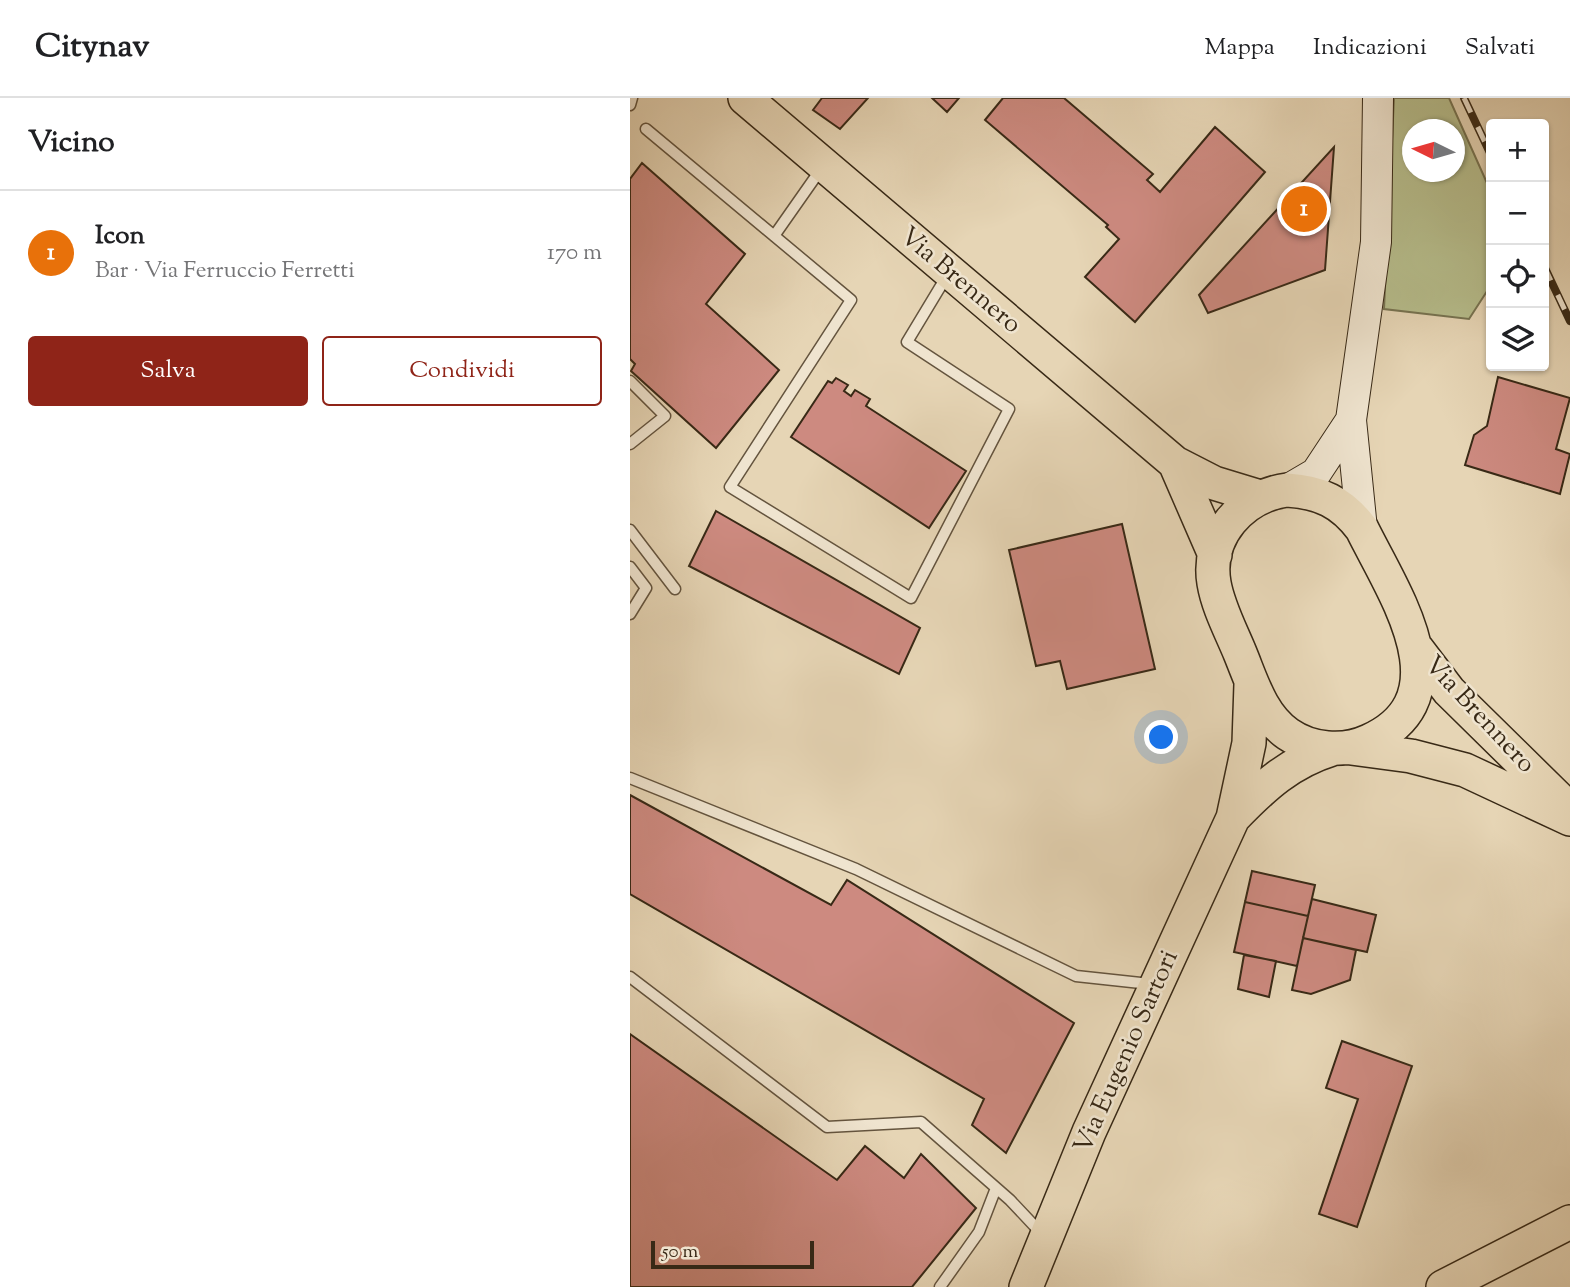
<!DOCTYPE html>
<html lang="it">
<meta charset="utf-8">
<style>
body{margin:0;font-family:"Sorts Mill Goudy",serif;background:#f6f6f6;color:#202124}
.controls{position:absolute;right:21px;top:21px;display:grid;overflow:hidden;border-radius:7px;box-shadow:0 2px 5px #0004}
.controls button{width:63px;height:63px;display:grid;place-items:center;padding:0;border:0;border-bottom:2px solid #e0e0e0;background:#fff;color:#202124;font:35px sans-serif}
.compass{position:absolute;left:772px;top:21px;width:63px;height:63px;border-radius:50%;background:#fff;box-shadow:0 2px 5px #0004;rotate:275deg}
.scale{position:absolute;left:21px;bottom:18px;width:163px;box-sizing:border-box;padding-left:7px;border:4px solid #382916;border-top:0;font-size:19px;line-height:24px;white-space:nowrap;color:#382916;-webkit-text-stroke:5px #efe4cf;paint-order:stroke}
.you{position:absolute;left:532px;top:640px;width:24px;height:24px;margin:-18px;border:5px solid #fff;border-radius:50%;background:#1a73e8;box-shadow:0 0 0 10px #1a73e833}
.badge{display:grid;place-items:center;width:46px;height:46px;border-radius:50%;background:#8f2418;color:#fff;font-size:23px;font-weight:700}
.pin{position:absolute;translate:-50% -50%;border:4px solid #fff;box-shadow:0 2px 7px #0006}
.list{margin:0;padding:0;list-style:none}
h2{display:flex;justify-content:space-between;align-items:center;height:91px;margin:0;padding:0 28px;font-size:30px}
h2 small{font-size:23px;font-weight:400;color:#757577}
.list li{display:grid;grid-template-columns:46px 1fr auto;gap:21px;align-items:center;box-sizing:border-box;height:126px;padding:0 28px;border-top:2px solid #e0e0e0}
.list b{display:block;font-size:26px;white-space:nowrap}
.list p{margin:0;font-size:23px;white-space:nowrap;color:#757577}
.list em{font-size:23px;font-style:normal;color:#757577}
.actions{display:flex;gap:14px;padding:21px 28px}
.actions a{flex:1;padding:16px 0;border:2px solid #8f2418;border-radius:7px;text-align:center;font-size:24px;color:#8f2418}
.actions .main{background:#8f2418;color:#fff}
.icon{flex:none;width:38px;height:38px;fill:none;stroke:currentColor;stroke-width:2;stroke-linecap:round;stroke-linejoin:round}
.map{position:relative;flex:none;width:940px;height:1189px;overflow:hidden}
header{display:flex;align-items:center;gap:42px;box-sizing:border-box;height:98px;padding:0 35px;background:#fff;border-bottom:2px solid #e0e0e0}
header strong{font-size:33px}
nav{display:flex;gap:38px;margin-inline-start:auto;font-size:24px}
main{display:flex}
aside{flex:1;background:#fff}
.map>svg:first-child{display:block}
.green{fill:#b6bd8c;stroke:#777351;stroke-width:2;fill-rule:evenodd}
.building{fill:#cd8a80;stroke:#382916;stroke-width:2}
.lines{fill:none;stroke-linecap:round;stroke-linejoin:round}
.lane-casing{stroke:#64543e;stroke-width:13}
.secondary-casing{stroke:#382916;stroke-width:32}
.primary-casing{stroke:#382916;stroke-width:36}
.lane{stroke:#efe4cf;stroke-width:10}
.secondary{stroke:#efe4cf;stroke-width:30}
.primary{stroke:#e6d5b5;stroke-width:33}
.rail-casing{stroke:#382916;stroke-width:8}
.rail{stroke:#efe4cf;stroke-width:5;stroke-dasharray:16;stroke-linecap:butt}
.labels{text-anchor:middle;dominant-baseline:central;stroke-width:5;stroke-linejoin:round;paint-order:stroke}
.street-label{font-size:26px;fill:#382916;stroke:#efe4cf}
</style>
<header>
<strong>Citynav</strong>
<nav><a>Mappa</a><a>Indicazioni</a><a>Salvati</a></nav>
</header>
<main>
<aside>
<h2>Vicino<small></small></h2>
<ul class="list">
<li><span class="badge" style="background:#e8710a">1</span><div><b>Icon</b><p>Bar · Via Ferruccio Ferretti</p></div><em>170 m</em></li>
</ul>
<div class="actions"><a class="main">Salva</a><a>Condividi</a></div>
</aside>
<div class="map">
<svg width="940" height="1189" viewBox="0 0 940 1189">
<rect width="100%" height="100%" fill="#e6d5b5"/>
<filter id="stains"><feTurbulence type="fractalNoise" baseFrequency=".00286" numOctaves="4"/><feColorMatrix values="0 0 0 0 .2 0 0 0 0 .09 0 0 0 0 .02 0 0 0 .5 -.17"/></filter>
<radialGradient id="worn" r=".72"><stop offset=".6" stop-color="#630" stop-opacity="0"/><stop offset="1" stop-color="#630" stop-opacity=".3"/></radialGradient>
<!-- green -->
<path class="green" d="M 764,0 L 819,0 L 861,94 L 861,187 L 839,221 L 754,211 ZM 782,32 L 824,32 L 824,74 L 782,74 Z"/>
<!-- building -->
<path class="building" d="M 192,0 L 238,0 L 210,31 L 183,12 Z
M 302,0 L 329,0 L 317,14 Z
M 373,0 L 434,0 L 523,76 L 517,82 L 530,94 L 585,29 L 635,74 L 505,224 L 455,179 L 489,141 L 476,129 L 478,127 L 355,22 Z
M 704,49 L 695,172 L 578,215 L 569,197 Z
M 12,65 L 115,156 L 76,206 L 149,272 L 86,350 L 1,273 L 5,266 L 0,261 L 0,81 Z
M 868,279 L 940,300 L 926,351 L 940,356 L 930,396 L 835,367 L 844,337 L 857,328 Z
M 206,280 L 218,287 L 214,293 L 221,298 L 225,292 L 240,301 L 236,308 L 336,373 L 299,430 L 161,339 L 198,283 L 202,285 Z
M 86,413 L 290,530 L 269,576 L 59,468 Z
M 492,426 L 525,571 L 437,591 L 430,563 L 406,568 L 379,452 Z
M 0,697 L 201,807 L 217,782 L 444,925 L 376,1055 L 342,1027 L 354,1001 L 0,796 Z
M 622,773 L 685,787 L 678,818 L 615,804 Z
M 682,801 L 746,817 L 737,854 L 673,840 Z
M 615,804 L 678,818 L 667,868 L 604,854 Z
M 673,840 L 726,852 L 720,882 L 681,896 L 662,892 Z
M 614,857 L 646,863 L 639,899 L 608,891 Z
M 0,936 L 207,1082 L 235,1048 L 274,1080 L 291,1056 L 346,1110 L 282,1189 L 0,1189 Z
M 712,943 L 782,968 L 727,1129 L 689,1116 L 728,1001 L 696,990 Z"/>
<g class="lines">
<defs>
<path id="lane" d="M 0,7 L 2,0
M 16,31 L 221,202 L 100,389 L 281,500 L 379,311 L 277,244 L 318,176
M 144,138 L 191,71
M 0,283 L 35,318 L 0,346
M 0,432 L 45,491
M 0,469 L 16,490 L 0,516
M 0,680 L 226,771 L 446,878 L 520,886
M 0,879 L 197,1029 L 291,1024 L 380,1102 L 412,1136
M 310,1189 L 349,1134 L 366,1090"/>
<path id="secondary" d="M 657,392 L 686,375 L 721,322
M 732,431 L 721,322 L 746,144 L 748,0"/>
<path id="primary" d="M 115,0 L 545,365 L 584,385 L 630,399
M 545,365 L 585,457
M 657,392 C 690,394 712,404 732,431 C 763,494 836,599 739,643 C 713,655 681,652 658,636 C 631,617 622,584 610,555 C 601,533 588,509 584,485 C 576,438 612,398 657,392 Z
M 787,551 L 819,593 L 938,710
M 721,650 L 781,658 L 835,672 L 940,721
M 604,719 C 634,688 660,664 702,651
M 396,1189 L 459,1034 L 603,720 L 619,645 L 621,586
M 813,1189 L 940,1124"/>
</defs>
<!-- lane casing -->
<use href="#lane" class="lane-casing"/>
<!-- secondary casing -->
<use href="#secondary" class="secondary-casing"/>
<!-- primary casing -->
<use href="#primary" class="primary-casing"/>
<!-- lane -->
<use href="#lane" class="lane"/>
<!-- secondary -->
<use href="#secondary" class="secondary"/>
<!-- primary -->
<use href="#primary" class="primary"/>
<defs>
<path id="rail" d="M 834,0 L 861,57
M 914,168 L 940,223"/>
</defs>
<!-- rail casing -->
<use href="#rail" class="rail-casing"/>
<!-- rail -->
<use href="#rail" class="rail"/>
</g>
<g class="labels">
<!-- street labels -->
<g class="street-label">
<text transform="translate(330 183) rotate(40)">Via Brennero</text>
<text transform="translate(849 617) rotate(47)">Via Brennero</text>
<text transform="translate(497 954) rotate(-66)">Via Eugenio Sartori</text>
</g>
</g>
<rect width="100%" height="100%" filter="url(#stains)"/>
<rect width="100%" height="100%" fill="url(#worn)"/>
</svg>
<div class="controls">
<button>+</button>
<button>−</button>
<button><svg class="icon" aria-label="locate" viewBox="0 0 24 24"><circle cx="12" cy="12" r="6"/><path d="M12 2v4M12 18v4M2 12h4M18 12h4"/></svg></button>
<button><svg class="icon" aria-label="layers" viewBox="0 0 24 24"><path d="M12 4l9 5-9 5-9-5zM3 14l9 5 9-5"/></svg></button>
</div>
<svg class="compass" viewBox="-18 -18 36 36"><path d="M0-13l5 13h-10z" fill="#e53935"/><path d="M0 13l5-13h-10z" fill="#757577"/></svg>
<div class="scale">50 m</div>
<div class="you"></div>
<div class="pin badge" style="left:674px;top:111px;background:#e8710a">1</div>
</div>
</main>
